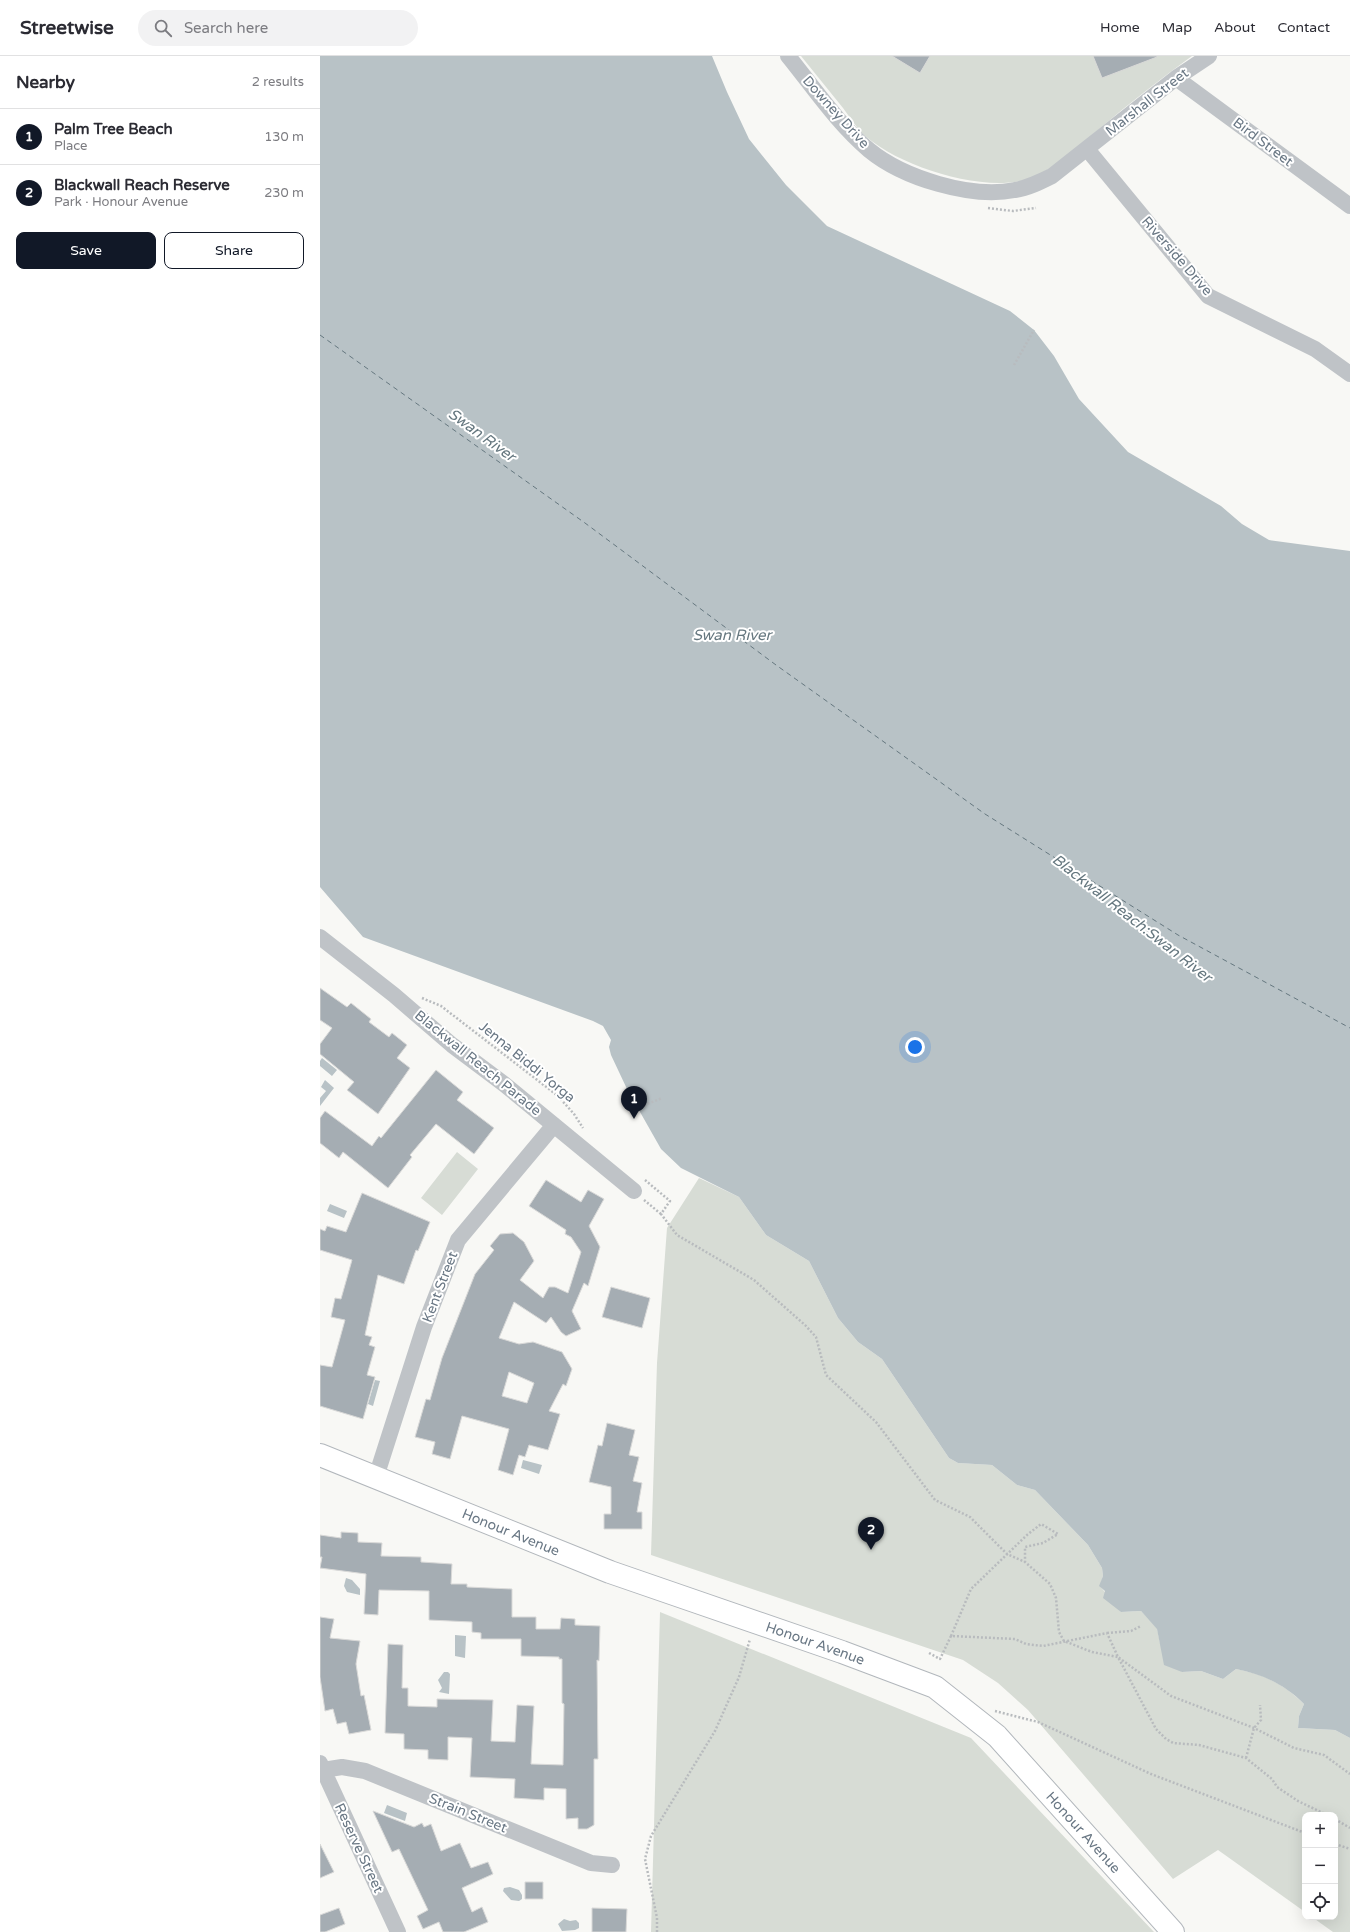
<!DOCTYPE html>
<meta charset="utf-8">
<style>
body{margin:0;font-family:"Varela Round",sans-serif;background:#f2f2f3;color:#2b2b33}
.controls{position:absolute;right:12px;bottom:12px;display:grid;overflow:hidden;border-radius:8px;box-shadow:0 4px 16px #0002}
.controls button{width:36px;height:36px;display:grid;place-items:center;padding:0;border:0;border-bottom:1px solid #e1e1e2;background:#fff;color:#2b2b33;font:20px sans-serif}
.you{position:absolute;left:595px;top:991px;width:14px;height:14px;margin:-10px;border:3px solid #fff;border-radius:50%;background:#1a73e8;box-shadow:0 0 0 6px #1a73e833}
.badge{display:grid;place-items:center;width:26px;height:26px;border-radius:50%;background:#111827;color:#fff;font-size:13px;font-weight:700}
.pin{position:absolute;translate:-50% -33px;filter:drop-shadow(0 1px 2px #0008)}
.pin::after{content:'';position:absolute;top:21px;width:14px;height:12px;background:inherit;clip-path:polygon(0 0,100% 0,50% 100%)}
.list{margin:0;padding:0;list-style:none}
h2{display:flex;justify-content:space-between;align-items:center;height:52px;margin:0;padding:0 16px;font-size:17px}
h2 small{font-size:13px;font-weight:400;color:#7c7c81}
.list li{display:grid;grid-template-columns:26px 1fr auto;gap:12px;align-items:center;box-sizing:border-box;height:56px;padding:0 16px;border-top:1px solid #e1e1e2}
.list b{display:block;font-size:15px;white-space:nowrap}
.list p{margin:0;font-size:13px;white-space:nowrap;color:#7c7c81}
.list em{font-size:13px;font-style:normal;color:#7c7c81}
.actions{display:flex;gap:8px;padding:12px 16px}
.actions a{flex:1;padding:9px 0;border:1px solid #111827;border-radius:8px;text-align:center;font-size:14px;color:#111827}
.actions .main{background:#111827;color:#fff}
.icon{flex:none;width:22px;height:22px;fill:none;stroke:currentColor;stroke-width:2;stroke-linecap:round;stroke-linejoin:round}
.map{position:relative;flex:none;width:1030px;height:1876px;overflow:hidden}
header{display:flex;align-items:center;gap:24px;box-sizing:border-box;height:56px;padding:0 20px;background:#fff;border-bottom:1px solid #e1e1e2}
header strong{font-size:19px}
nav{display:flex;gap:22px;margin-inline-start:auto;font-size:14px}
.search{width:280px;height:36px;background:#f2f2f3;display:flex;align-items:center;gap:10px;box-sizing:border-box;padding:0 14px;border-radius:22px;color:#7c7c81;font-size:15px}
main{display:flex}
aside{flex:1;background:#fff}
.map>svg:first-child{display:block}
.green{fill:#d7dcd5}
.water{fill:#b8c2c6}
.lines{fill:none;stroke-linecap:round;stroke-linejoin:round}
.ferry{stroke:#65777f;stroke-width:1;stroke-dasharray:5 4;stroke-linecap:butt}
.building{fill:#a5adb3;stroke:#d9d9d8;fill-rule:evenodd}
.secondary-casing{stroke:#b2b7bc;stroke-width:24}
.path{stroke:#b8bbbe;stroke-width:2.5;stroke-dasharray:2 2;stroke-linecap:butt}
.street{stroke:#bfc3c7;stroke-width:16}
.secondary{stroke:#fff;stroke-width:22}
.labels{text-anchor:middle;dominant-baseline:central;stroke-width:4;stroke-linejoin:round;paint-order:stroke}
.street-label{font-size:14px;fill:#697784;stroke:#fff}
.water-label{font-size:15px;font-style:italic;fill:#65777f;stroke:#fff}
</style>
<header>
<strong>Streetwise</strong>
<div class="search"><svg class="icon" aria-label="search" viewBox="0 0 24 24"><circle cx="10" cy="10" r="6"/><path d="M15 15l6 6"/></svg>Search here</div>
<nav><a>Home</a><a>Map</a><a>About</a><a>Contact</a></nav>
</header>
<main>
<aside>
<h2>Nearby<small>2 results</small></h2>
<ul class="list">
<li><span class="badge">1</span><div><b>Palm Tree Beach</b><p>Place</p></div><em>130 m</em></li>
<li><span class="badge">2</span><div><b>Blackwall Reach Reserve</b><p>Park · Honour Avenue</p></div><em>230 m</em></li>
</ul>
<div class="actions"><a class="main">Save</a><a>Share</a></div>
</aside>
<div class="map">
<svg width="1030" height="1876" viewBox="0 0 1030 1876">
<rect width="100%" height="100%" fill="#f8f8f5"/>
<!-- green -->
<path class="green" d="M 481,0 L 872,0 C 840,23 810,47 779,73 C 759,90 738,110 714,121 C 668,140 575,110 541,76 C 535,69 529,60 523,52 C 509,35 495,17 481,0 Z
M 137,1096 L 158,1113 L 122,1159 L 101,1142 Z
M 379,1122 L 419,1141 L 446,1179 L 489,1205 L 518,1262 L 538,1286 L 562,1303 L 629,1402 L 638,1407 L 672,1409 L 697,1429 L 715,1434 L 768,1489 L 782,1512 L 783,1520 L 780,1530 L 801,1556 L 821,1555 L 837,1572 L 840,1587 L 862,1616 L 881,1615 L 903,1623 L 916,1613 C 945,1619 963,1627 984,1648 L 979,1660 L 978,1672 L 1015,1674 L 1030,1682 L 1030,1876 L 1013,1876 L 992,1861 L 1015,1861 L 1015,1759 L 985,1759 L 985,1856 L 898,1794 L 853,1823 L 708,1654 L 678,1627 L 643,1604 L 331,1499 L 337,1307 L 347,1172 Z
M 340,1556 L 651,1682 L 834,1876 L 331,1876 Z"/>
<!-- water -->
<path class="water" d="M 0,0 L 392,0 L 407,36 L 429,83 L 466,129 L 507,170 L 690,255 L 714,274 L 734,300 L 759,343 L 808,396 L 901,450 L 922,468 L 949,484 L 1030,495 L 1030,1682 L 1015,1674 L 978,1672 L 979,1660 L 984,1648 C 964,1628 944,1619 916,1613 L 903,1623 L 881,1615 L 862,1616 L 844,1609 L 837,1573 L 821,1555 L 801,1556 L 783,1542 L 785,1535 L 779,1530 L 783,1520 L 782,1512 L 768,1489 L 715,1434 L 697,1429 L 672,1409 L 638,1407 L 629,1402 L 562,1303 L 538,1286 L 518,1262 L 489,1205 L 446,1179 L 419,1141 L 361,1112 L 341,1093 L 307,1033 L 291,999 L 289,991 L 291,984 L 283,970 L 273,965 L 43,881 L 0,831 Z
M 2,1002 L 17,1014 L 12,1020 L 0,1010 L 0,1005 Z
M 5,1024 L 14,1032 L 0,1050 L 0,1042 L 6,1035 L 1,1031 Z
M 10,1148 L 27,1155 L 24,1162 L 7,1155 Z
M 55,1324 L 60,1325 L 53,1350 L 48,1348 Z
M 203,1404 L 222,1409 L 219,1418 L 201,1412 Z
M 26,1522 L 32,1524 L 40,1533 L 40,1539 L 27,1536 L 24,1530 Z
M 135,1579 L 146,1580 L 145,1602 L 135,1600 Z
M 124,1616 L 128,1616 L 130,1618 L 129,1638 L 119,1636 L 122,1632 L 118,1624 Z
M 67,1749 L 87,1757 L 85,1765 L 64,1757 Z
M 190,1831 L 199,1834 L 202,1839 L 202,1843 L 199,1845 L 191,1844 L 183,1835 L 184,1832 Z
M 244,1863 L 250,1865 L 256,1864 L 259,1867 L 259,1872 L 255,1874 L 242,1875 L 238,1868 Z"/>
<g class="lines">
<!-- ferry -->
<path class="ferry" d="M 0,279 L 265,467 L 456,609 L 665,758 L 858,879 L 1030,972"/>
</g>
<!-- building -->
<path class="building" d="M 572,0 L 610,0 L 600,17 Z
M 773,0 L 837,0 L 837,1 L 782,22 Z
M 0,932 L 27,951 L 31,947 L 51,963 L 49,966 L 69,981 L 72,977 L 87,989 L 77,1002 L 90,1012 L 58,1058 L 27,1034 L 34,1026 L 0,998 L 0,988 L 12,972 L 0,964 Z
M 116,1014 L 143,1036 L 137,1044 L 174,1072 L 154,1098 L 116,1068 L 90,1099 L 92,1101 L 68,1132 L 23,1096 L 19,1102 L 0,1087 L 0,1062 L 5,1055 L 52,1090 L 59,1080 L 61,1082 Z
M 226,1124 L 261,1146 L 268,1134 L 284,1143 L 269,1170 L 280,1191 L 268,1230 L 264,1227 L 252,1255 L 261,1273 L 246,1280 L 241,1276 L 231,1261 L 226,1267 L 194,1246 L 179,1282 L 199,1288 L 213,1286 L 242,1296 L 252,1313 L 246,1330 L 243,1328 L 229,1355 L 240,1358 L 228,1394 L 209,1389 L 205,1401 L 199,1399 L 193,1419 L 178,1414 L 189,1373 L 142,1360 L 130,1403 L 112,1398 L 115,1386 L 95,1381 L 106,1343 L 110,1344 L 122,1302 L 155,1218 L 174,1194 L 170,1190 L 180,1178 L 193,1177 L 204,1186 L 214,1205 L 200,1224 L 223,1242 L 229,1231 L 235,1231 L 248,1237 L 261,1196 L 251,1181 L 245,1178 L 246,1174 L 209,1150 ZM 189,1316 L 214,1327 L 207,1347 L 182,1340 Z
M 42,1137 L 110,1166 L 98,1195 L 96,1194 L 84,1228 L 58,1219 L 45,1279 L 52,1281 L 49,1289 L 55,1291 L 47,1319 L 55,1321 L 43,1363 L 0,1350 L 0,1309 L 12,1311 L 25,1264 L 11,1261 L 15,1242 L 21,1243 L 32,1204 L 0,1194 L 0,1173 L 5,1175 L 7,1170 L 26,1176 Z
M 291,1231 L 330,1242 L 322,1272 L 282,1261 Z
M 287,1367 L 315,1374 L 309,1399 L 319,1401 L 313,1425 L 322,1427 L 317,1456 L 322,1456 L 322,1473 L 284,1473 L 284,1458 L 291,1458 L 291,1431 L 269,1426 L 278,1389 L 282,1390 Z
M 21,1476 L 38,1477 L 38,1486 L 62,1487 L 61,1500 L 101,1501 L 101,1506 L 132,1508 L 131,1528 L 147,1528 L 147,1531 L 192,1533 L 192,1561 L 216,1561 L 216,1573 L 240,1573 L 241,1562 L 255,1563 L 255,1569 L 280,1570 L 279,1605 L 277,1604 L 278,1703 L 274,1703 L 274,1769 L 267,1773 L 258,1773 L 258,1762 L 246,1763 L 246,1733 L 224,1732 L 224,1744 L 194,1742 L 195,1723 L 150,1721 L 152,1682 L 128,1681 L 128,1704 L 108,1703 L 108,1694 L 84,1693 L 84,1678 L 65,1677 L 68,1588 L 83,1589 L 82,1632 L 88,1632 L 88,1650 L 117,1651 L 117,1643 L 173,1644 L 171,1685 L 195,1686 L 197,1649 L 214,1650 L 211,1708 L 243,1709 L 244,1648 L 242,1647 L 242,1603 L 239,1603 L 239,1601 L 201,1600 L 201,1583 L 161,1583 L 161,1577 L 152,1576 L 152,1566 L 109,1564 L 109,1535 L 59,1534 L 58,1559 L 44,1558 L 46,1518 L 0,1512 L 2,1501 L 0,1501 L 0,1479 L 21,1482 Z
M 0,1561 L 14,1563 L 10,1582 L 40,1585 L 36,1608 L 41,1640 L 44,1639 L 51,1674 L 29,1678 L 26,1666 L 17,1668 L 13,1653 L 5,1655 L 0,1621 Z
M 53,1755 L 94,1771 L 102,1767 L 104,1771 L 111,1768 L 121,1795 L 140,1787 L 151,1812 L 168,1806 L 173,1818 L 142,1832 L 152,1856 L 162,1851 L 168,1866 L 144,1876 L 123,1876 L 119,1866 L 103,1873 L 97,1860 L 108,1854 L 79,1793 L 72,1796 Z
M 0,1788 L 14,1816 L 0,1822 Z
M 205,1826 L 223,1826 L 223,1843 L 205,1843 Z
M 19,1852 L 25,1868 L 5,1876 L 0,1876 L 0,1859 Z
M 272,1852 L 307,1853 L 306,1876 L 272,1876 Z"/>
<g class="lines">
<defs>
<g id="secondary">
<path id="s1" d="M 0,1399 L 290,1516 L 522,1596 L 615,1631 L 677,1680 L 853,1876"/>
</g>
</defs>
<!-- secondary casing -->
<use href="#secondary" class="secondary-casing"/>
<!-- path -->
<path class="path" d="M 668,152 L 693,155 L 716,152
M 694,309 L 714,274
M 102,942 L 121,950 L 238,1040 L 254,1058 L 263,1072
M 313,1054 L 342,1042
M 325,1124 L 350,1145 L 341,1158 L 357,1179 L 434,1224 L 485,1269 L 496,1281 L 506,1319 L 556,1366 L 615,1444 L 650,1461 L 687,1498 L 705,1506 L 730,1528 L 736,1542 L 739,1576 L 744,1585 L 772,1596 L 798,1601 L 836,1673 L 846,1683 L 853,1687 L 879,1689 L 926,1702 L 952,1723 L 957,1731 L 978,1745 L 1007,1759
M 324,1144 L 341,1158
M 787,1577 L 811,1575 L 821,1570
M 631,1580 L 651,1533 L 707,1479 L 721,1468 L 738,1478 L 723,1487 L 705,1491 L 705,1506
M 609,1597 L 620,1603 L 631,1580 L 695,1583 L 706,1588 L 723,1590 L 787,1577 L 798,1601 L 851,1640 L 934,1672 L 974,1692 L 1004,1699 L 1030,1718
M 675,1655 L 718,1666 L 831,1718 L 985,1777
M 926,1702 L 934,1672 L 941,1664 L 940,1649
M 1015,1763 L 1030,1772
M 1015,1788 L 1030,1793
M 337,1876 L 337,1862 L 325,1803 L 331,1780 L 395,1675 L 419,1621 L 430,1583"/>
<!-- street -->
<path class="street" d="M 468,0 C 494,32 518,68 549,94 C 583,122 651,143 695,134 C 708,132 720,126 732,120 L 856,22 L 889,0
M 856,22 L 1030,150
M 767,93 L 888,240 L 995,293 L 1030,318
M 0,881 L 74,939 L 132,989 L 184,1028 L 314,1135
M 56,1421 L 104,1271 L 138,1184 L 234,1069
M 0,1707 L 78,1876
M 3,1714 L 22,1711 L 45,1715 L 271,1807 L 292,1809"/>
<!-- secondary -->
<use href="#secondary" class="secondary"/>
</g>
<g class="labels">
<!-- street labels -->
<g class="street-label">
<text transform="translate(827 46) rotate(-38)">Marshall Street</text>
<text transform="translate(516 56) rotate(48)">Downey Drive</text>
<text transform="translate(943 86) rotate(37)">Bird Street</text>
<text transform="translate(857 200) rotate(49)">Riverside Drive</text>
<text transform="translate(207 1006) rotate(39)">Jenna Biddi Yorga</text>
<text transform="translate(158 1007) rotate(39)">Blackwall Reach Parade</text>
<text transform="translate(120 1231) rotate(-69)">Kent Street</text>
<text stroke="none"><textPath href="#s1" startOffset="206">Honour Avenue</textPath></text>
<text stroke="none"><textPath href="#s1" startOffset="530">Honour Avenue</textPath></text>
<text transform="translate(148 1757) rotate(22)">Strain Street</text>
<text stroke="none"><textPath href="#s1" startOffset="866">Honour Avenue</textPath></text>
<text transform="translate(39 1792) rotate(65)">Reserve Street</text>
</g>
<!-- water labels -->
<g class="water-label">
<text transform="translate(162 379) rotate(36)">Swan River</text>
<text x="412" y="579">Swan River</text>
<text transform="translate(812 862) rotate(38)">Blackwall Reach:Swan River</text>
</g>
</g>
</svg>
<div class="controls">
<button>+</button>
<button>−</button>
<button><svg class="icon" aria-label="locate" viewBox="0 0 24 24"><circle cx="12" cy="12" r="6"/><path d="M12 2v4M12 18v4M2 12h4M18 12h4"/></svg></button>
</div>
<div class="you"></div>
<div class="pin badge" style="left:314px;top:1063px">1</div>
<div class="pin badge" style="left:551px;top:1494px">2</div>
</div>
</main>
